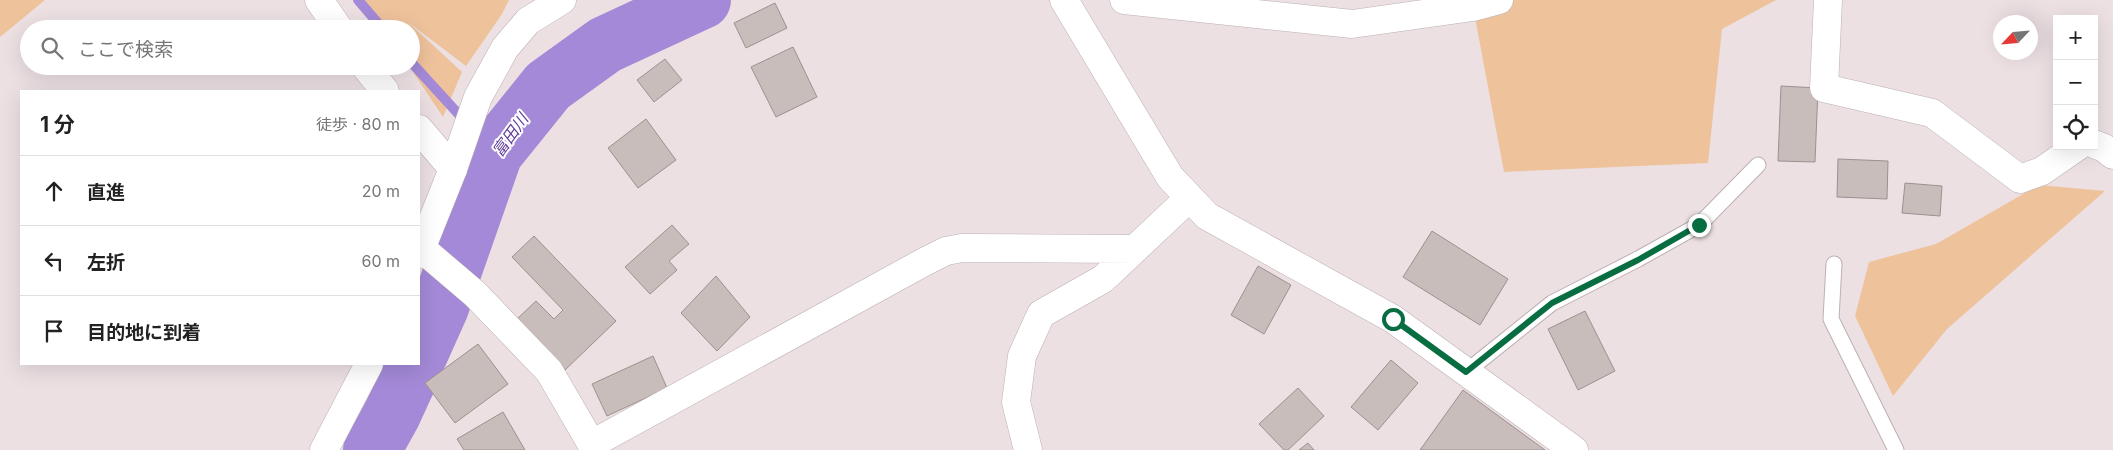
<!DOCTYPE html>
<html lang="ja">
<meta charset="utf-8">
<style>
body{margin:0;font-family:Inter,"Noto Sans JP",sans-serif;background:#f6f6f6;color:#222}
.controls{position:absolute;right:15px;top:15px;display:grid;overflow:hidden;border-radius:0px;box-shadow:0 5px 20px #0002}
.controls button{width:45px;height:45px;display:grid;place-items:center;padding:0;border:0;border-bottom:1px solid #e0e0e0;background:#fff;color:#222;font:25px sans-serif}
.compass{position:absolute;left:1993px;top:15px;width:45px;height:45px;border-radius:50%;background:#fff;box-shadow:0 5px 20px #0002;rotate:244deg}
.stop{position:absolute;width:15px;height:15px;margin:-11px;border:4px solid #096d42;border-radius:50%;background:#fff}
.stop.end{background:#096d42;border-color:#fff;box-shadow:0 1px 5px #0008}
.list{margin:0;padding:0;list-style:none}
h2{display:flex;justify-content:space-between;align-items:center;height:65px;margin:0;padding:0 20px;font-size:21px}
h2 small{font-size:16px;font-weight:400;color:#767676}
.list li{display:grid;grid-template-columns:32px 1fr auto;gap:15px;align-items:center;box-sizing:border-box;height:70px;padding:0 20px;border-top:1px solid #e0e0e0}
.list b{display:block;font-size:19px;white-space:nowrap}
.list em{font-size:16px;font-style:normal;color:#767676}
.icon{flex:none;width:28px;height:28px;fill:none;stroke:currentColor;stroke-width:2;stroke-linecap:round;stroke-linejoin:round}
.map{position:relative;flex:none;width:2113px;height:450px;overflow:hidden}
.search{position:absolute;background:#fff;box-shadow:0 5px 20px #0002;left:20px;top:20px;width:400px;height:55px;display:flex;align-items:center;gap:12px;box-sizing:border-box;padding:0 18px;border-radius:28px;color:#767676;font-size:19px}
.panel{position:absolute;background:#fff;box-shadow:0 5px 20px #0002;left:20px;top:90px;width:400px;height:275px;border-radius:0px}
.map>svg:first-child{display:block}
.green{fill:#eec29b}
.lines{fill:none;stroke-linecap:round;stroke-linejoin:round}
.stream{stroke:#a389d7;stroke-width:10}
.river{stroke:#a389d7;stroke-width:58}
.building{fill:#c9bdbb;stroke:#9c918f}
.lane-casing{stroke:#bcb0b3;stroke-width:17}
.street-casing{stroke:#bcb0b3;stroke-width:29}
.secondary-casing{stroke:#bcb0b3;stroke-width:29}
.lane{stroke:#fff;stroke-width:15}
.street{stroke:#fff;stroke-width:28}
.secondary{stroke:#fff;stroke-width:28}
.route{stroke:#096d42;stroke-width:6}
.labels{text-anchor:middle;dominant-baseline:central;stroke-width:4;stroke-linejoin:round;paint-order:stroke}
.water-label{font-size:16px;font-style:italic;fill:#5f3b98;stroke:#fff}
</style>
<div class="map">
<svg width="2113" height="450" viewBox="0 0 2113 450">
<rect width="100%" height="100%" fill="#ece0e3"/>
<!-- green -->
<path class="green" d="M 0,0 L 45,0 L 0,37 Z
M 364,0 L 509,0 L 502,14 L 466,66 L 408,22 L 462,72 L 443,117 L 409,66 L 411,66 L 411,29 L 383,29 Z
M 1495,0 L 1776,0 L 1722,29 L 1708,163 L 1504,172 L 1473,7 Z
M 2039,185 L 2105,191 L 1947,329 L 1893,396 L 1855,316 L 1869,262 L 1936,244 Z"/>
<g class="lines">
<!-- stream -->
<path class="stream" d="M 358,0 L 383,29
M 411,62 L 494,153"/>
<!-- river -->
<path class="river" d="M 419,354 L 440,307 L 494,153 L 548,86 L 605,45 L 702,0
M 372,450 L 392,414 L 415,364"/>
</g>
<!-- building -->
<path class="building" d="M 775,3 L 787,28 L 746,48 L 734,23 Z
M 793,47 L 817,97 L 776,117 L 751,67 Z
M 665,59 L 682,80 L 654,102 L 637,80 Z
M 1781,86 L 1818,88 L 1815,162 L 1778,161 Z
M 646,119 L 676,160 L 638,188 L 608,148 Z
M 1838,159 L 1888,161 L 1887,199 L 1837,197 Z
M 1905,183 L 1942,186 L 1940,216 L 1902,213 Z
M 672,225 L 689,244 L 669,261 L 677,270 L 650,294 L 625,267 Z
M 1432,231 L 1508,279 L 1480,325 L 1403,277 Z
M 534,236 L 616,321 L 565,370 L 517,319 L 536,301 L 554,319 L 563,310 L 512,257 Z
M 1258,266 L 1291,285 L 1264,334 L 1231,315 Z
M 716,276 L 750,317 L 717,351 L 681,313 Z
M 1585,311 L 1615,371 L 1578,390 L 1548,329 Z
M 478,344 L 508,384 L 455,423 L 425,383 Z
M 653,356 L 667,388 L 607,416 L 592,384 Z
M 1391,360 L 1418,383 L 1378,430 L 1351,407 Z
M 1298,388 L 1324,416 L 1288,450 L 1284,450 L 1259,424 Z
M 1463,390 L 1545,450 L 1420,450 Z
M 503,412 L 525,450 L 464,450 L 457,439 Z
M 1308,443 L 1314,450 L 1299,450 Z"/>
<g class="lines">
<defs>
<path id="lane" d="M 1834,264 L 1831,319 L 1896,450
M 1466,372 L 1552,303 L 1638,259 L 1699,225 L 1758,165"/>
<path id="street" d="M 319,0 L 339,29
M 1124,0 L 1352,24 L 1473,7 L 1499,0
M 1828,0 L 1824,88 L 1932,113 L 2020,179 L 2042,171 L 2078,146
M 365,66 L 385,91
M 419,129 L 453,169
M 2094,144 L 2104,148 L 2113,155
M 421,248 L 475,294 L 549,371 L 595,450
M 592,444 L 926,261 L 946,251 L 962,248 L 1135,249
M 1028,450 L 1016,402 L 1022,356 L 1041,314 L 1103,279 L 1189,198"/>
<path id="secondary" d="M 1064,0 L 1170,177 L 1207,216 L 1393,319 L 1574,450
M 419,254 L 453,169 L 478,97 L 505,48 L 528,21 L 562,0
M 324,450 L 369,364"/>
</defs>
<!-- lane casing -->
<use href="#lane" class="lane-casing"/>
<!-- street casing -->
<use href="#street" class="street-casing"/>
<!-- secondary casing -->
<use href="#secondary" class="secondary-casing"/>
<!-- lane -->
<use href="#lane" class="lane"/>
<!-- street -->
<use href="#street" class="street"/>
<!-- secondary -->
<use href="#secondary" class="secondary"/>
</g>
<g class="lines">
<!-- route -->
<path class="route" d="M 1393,319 L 1466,372 L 1552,303 L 1638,260 L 1699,225"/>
</g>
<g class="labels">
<!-- water labels -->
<g class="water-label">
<text transform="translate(510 135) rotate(-54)">富田川</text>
</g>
</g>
</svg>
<div class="controls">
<button>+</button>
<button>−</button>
<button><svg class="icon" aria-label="locate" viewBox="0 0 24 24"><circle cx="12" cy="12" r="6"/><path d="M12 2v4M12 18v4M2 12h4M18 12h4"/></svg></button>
</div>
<svg class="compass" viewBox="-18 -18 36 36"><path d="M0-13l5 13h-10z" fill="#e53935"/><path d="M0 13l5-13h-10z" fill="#767676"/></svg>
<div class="stop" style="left:1393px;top:319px"></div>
<div class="stop end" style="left:1699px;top:225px"></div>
<div class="search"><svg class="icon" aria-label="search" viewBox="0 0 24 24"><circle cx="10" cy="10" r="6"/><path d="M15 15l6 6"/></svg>ここで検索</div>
<section class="panel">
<h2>1 分<small>徒歩 · 80 m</small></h2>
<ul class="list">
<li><svg class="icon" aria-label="ahead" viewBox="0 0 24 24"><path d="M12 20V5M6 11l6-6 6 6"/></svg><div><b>直進</b></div><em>20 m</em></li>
<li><svg class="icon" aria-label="left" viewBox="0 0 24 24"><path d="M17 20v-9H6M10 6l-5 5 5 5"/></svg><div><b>左折</b></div><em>60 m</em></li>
<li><svg class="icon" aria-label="arrive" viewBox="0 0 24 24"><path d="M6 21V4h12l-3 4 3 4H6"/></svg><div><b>目的地に到着</b></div></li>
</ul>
</section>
</div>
